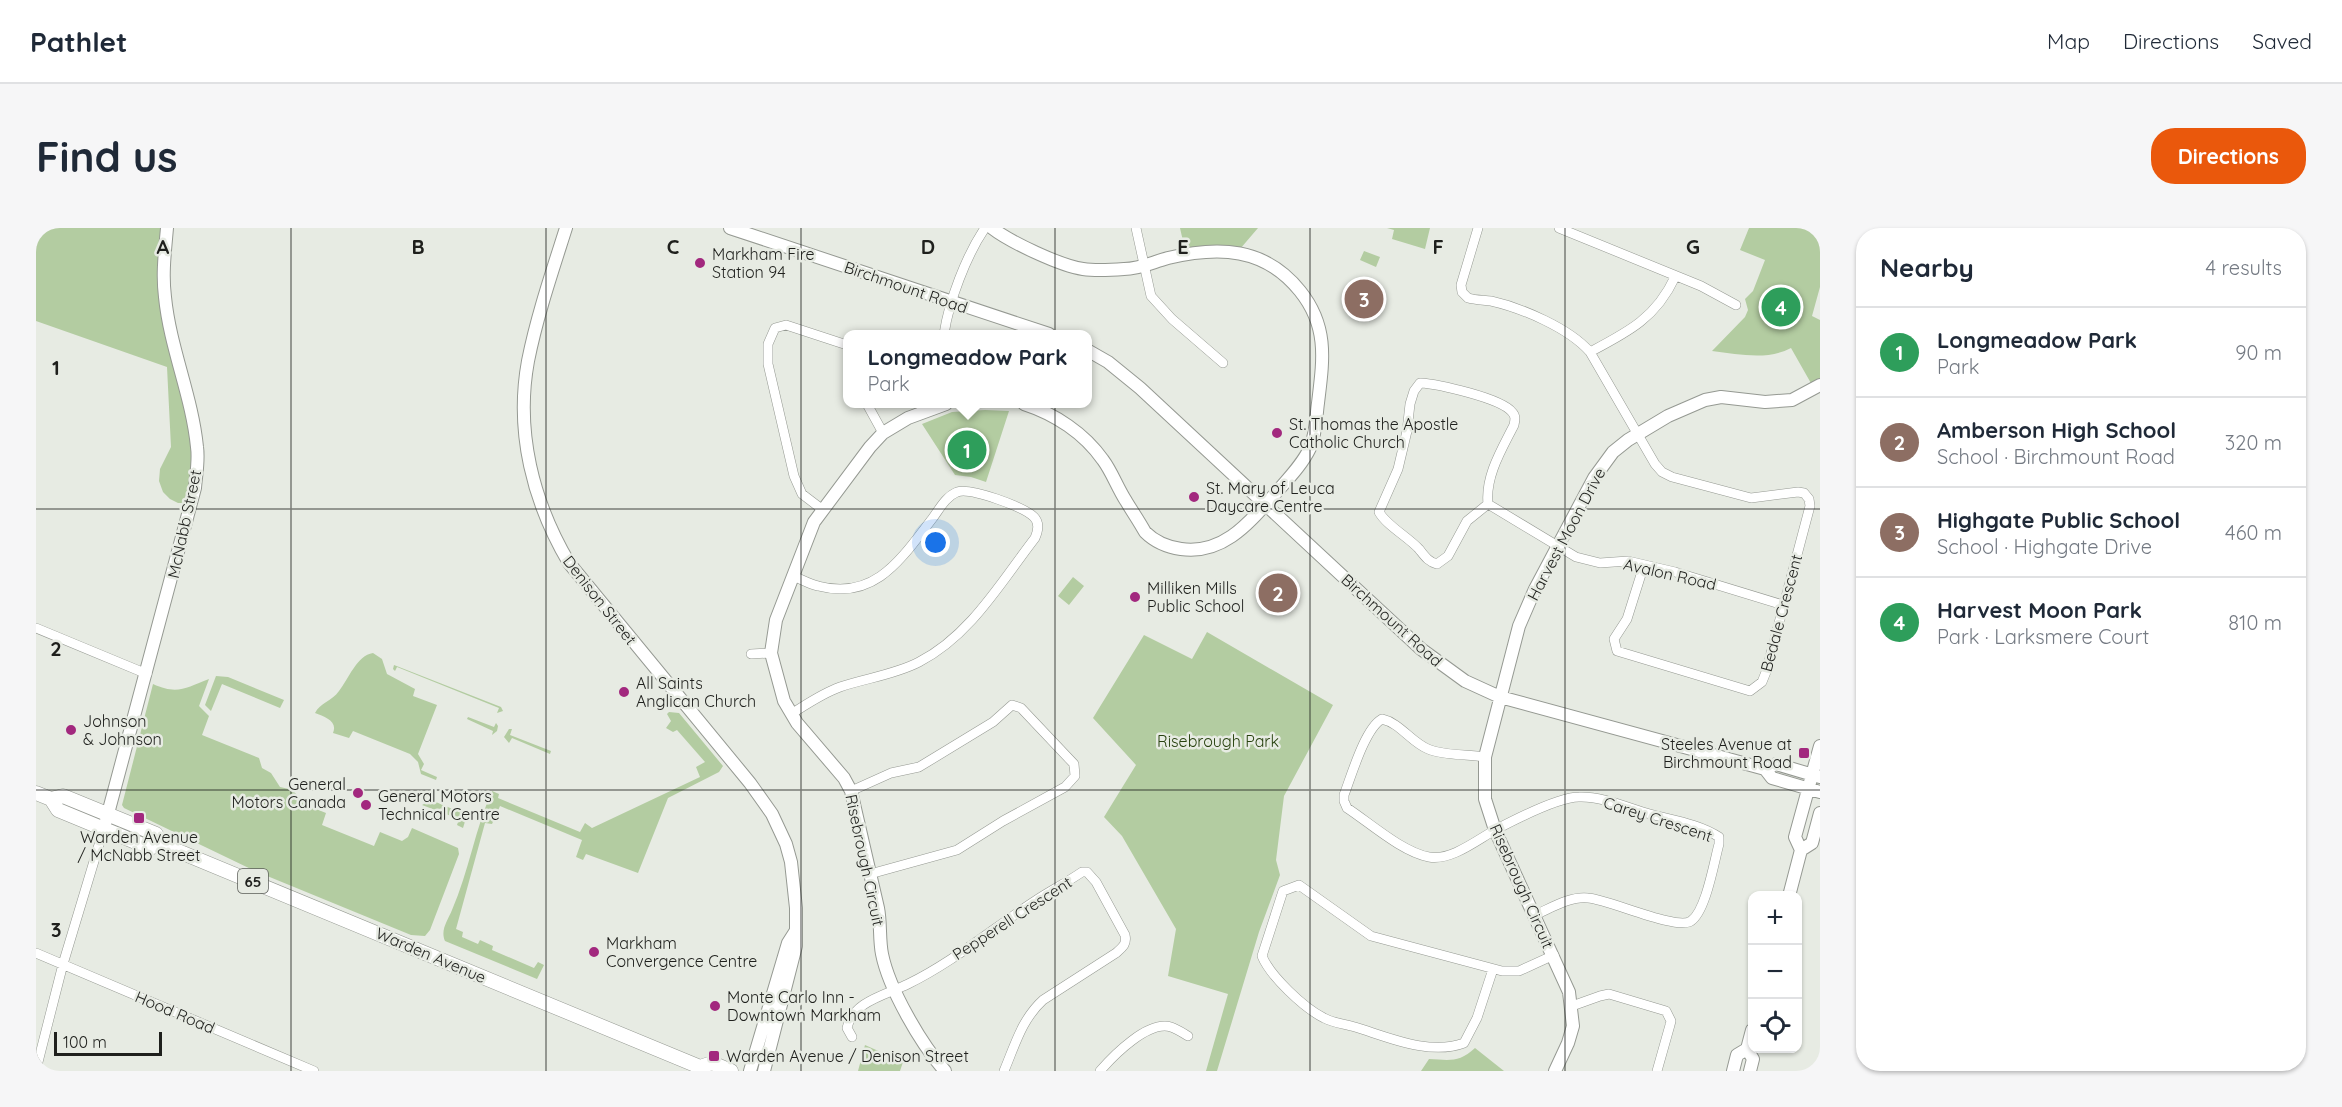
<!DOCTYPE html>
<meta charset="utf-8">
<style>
body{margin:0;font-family:Quicksand,sans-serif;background:#f6f6f7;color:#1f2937}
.controls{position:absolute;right:18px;bottom:18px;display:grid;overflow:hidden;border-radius:12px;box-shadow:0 2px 4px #0004}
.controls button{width:54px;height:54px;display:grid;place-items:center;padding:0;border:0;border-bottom:2px solid #e0e1e3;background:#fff;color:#1f2937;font:30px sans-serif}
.scale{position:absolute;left:18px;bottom:15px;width:108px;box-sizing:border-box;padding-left:6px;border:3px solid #1f201d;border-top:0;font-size:16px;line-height:21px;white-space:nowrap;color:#1f201d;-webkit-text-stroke:4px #e7ebe3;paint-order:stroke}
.you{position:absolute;left:900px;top:315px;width:21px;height:21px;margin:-15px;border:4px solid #fff;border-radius:50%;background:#1a73e8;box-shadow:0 0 0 9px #1a73e833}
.badge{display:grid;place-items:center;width:39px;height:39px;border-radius:50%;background:#ea580c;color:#fff;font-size:20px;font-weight:700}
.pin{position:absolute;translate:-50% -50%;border:3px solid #fff;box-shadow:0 2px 6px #0006}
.popup{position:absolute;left:807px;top:102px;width:249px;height:78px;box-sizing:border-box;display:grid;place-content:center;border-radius:12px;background:#fff;filter:drop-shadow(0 2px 4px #0005);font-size:20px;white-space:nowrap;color:#747a83}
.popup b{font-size:22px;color:#1f2937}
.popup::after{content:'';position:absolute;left:50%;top:100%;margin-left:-12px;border:12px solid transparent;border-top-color:#fff}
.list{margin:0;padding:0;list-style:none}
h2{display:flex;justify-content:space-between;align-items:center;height:78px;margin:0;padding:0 24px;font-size:26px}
h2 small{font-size:20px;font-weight:400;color:#747a83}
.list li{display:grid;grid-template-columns:39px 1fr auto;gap:18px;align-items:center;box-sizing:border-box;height:90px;padding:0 24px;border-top:2px solid #e0e1e3}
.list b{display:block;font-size:22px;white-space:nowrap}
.list p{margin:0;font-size:20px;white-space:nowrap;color:#747a83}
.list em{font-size:20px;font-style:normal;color:#747a83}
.icon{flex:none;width:33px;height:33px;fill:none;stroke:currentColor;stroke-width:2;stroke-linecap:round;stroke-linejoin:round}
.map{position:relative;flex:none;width:1784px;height:843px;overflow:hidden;border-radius:24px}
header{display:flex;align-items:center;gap:36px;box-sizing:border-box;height:84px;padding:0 30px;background:#fff;border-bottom:2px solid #e0e1e3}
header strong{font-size:28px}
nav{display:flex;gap:33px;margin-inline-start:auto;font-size:21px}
.intro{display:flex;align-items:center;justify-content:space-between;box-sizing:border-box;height:144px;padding:0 36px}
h1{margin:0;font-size:42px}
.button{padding:15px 27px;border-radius:24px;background:#ea580c;color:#fff;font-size:21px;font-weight:700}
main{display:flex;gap:36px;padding:0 36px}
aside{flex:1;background:#fff;border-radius:24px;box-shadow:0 2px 4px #0004}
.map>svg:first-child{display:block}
.green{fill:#b3cca1}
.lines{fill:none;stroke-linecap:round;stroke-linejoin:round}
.street-casing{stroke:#959992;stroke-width:10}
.secondary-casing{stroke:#959992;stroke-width:14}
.primary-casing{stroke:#959992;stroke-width:15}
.street{stroke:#fff;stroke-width:9}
.secondary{stroke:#fff;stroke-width:12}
.primary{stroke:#fff;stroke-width:14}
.grid{fill:none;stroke:#1f201d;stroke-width:1.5;stroke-opacity:0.55}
.poi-dot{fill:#a2287e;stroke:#e7ebe3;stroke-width:2}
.labels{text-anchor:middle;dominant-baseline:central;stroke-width:5;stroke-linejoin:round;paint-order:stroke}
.shield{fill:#e7ebe3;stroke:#5b5d58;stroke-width:1.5}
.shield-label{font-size:15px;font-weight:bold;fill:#1f201d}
.poi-label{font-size:16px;fill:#1f201d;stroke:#e7ebe3;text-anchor:start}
.street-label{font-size:16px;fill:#1f201d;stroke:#e7ebe3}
.park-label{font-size:16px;fill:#28420f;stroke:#e7ebe3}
.grid-label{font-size:20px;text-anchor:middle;font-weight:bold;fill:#1f201d;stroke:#e7ebe3;stroke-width:5;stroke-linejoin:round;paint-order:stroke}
</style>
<header>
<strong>Pathlet</strong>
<nav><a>Map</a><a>Directions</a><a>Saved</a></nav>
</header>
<div class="intro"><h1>Find us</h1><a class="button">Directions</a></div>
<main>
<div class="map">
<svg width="1784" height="843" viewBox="0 0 1784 843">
<rect width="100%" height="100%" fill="#e7ebe3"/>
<!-- green -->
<path class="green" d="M 0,0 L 126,0 C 125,12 122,25 124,37 C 131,112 171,201 149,275 L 142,275 L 134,271 L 127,264 L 123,253 L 124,241 L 135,219 L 131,139 L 0,93 Z
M 1144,0 L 1222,0 L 1204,21 L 1175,18 L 1149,22 Z
M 1351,0 L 1394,0 L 1389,21 L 1356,11 L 1358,2 Z
M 1713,0 L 1784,0 L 1784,59 L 1776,88 L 1784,92 L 1784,152 L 1776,157 L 1755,120 C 1730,133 1703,126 1676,123 L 1709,89 L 1712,82 L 1709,71 L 1717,63 L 1729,32 L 1704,22 Z
M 1328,23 L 1344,29 L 1340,39 L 1324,32 Z
M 949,182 L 973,183 L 950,254 L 935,249 L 919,247 L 886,196 L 916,184 Z
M 1037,349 L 1048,358 L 1033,377 L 1022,368 Z
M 1171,404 L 1297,477 L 1248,568 L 1240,632 L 1244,647 L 1223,704 L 1181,843 L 1170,843 L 1192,766 L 1132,748 L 1140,701 L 1086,608 L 1068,589 L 1100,537 L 1057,490 L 1108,407 L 1156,431 Z
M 337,425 L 346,431 L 351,446 L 379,461 L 377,468 L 401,477 L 382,526 L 388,536 L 385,542 L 401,549 L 400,552 L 385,546 L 382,534 L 374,526 L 317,503 L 313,510 L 297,505 C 302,493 289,489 279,485 C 284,475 296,473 303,463 C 312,452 321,427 337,425 Z
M 358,437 L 465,479 L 467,483 L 461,485 L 463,480 L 361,439 L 359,443 L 357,441 Z
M 180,448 L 192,449 L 248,472 L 244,480 L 186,456 L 175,483 L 169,477 Z
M 173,451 L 163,478 L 173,488 L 166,507 L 223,530 L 226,540 L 235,545 L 244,559 L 257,562 L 265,573 L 274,575 L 280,581 L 290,585 L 286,597 L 338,618 L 344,604 L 366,613 L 372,609 L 376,600 L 422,620 L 423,626 L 394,702 L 389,708 L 375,707 L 219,643 L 88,580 L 86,577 L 117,456 C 141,467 150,460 173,451 Z
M 633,484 L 643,485 L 687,538 L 683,544 L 632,570 L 602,645 L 550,626 L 547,632 L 540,629 L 546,612 L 464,578 L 456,596 L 449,595 L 420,701 L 427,704 L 426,709 L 442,716 L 444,712 L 457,718 L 456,722 L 498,740 L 502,734 L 508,737 L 501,751 L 409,713 C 404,702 412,692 416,682 C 433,643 439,601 456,563 L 463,566 L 462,570 L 544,604 L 549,595 L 556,600 L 664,549 L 660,539 L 669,534 L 641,502 L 637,504 L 630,500 L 635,493 L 631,486 Z
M 432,489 L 458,499 L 460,495 L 462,498 L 461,503 L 456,507 L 457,503 L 431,491 Z
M 473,501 L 476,501 L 474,507 L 515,523 L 514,526 L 476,510 L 473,515 L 468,509 Z
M 395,572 L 431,587 L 427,600 L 421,597 L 423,591 L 386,577 Z
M 829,817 L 867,834 L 864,843 L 822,843 Z
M 1439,820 L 1468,843 L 1385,843 L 1393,831 C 1413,832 1423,835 1439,820 Z"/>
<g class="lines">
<defs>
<path id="street" d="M 1100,0 L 1115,68 L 1136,91 L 1187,135
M 1442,0 L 1425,57 L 1426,64 L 1432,70 C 1439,72 1447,72 1455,73 C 1486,80 1533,100 1554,124 L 1619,236 L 1626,244 L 1636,249 L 1715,270 L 1762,264 L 1768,265 L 1773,271 L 1774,278 L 1730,444 L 1726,454 L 1714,463 L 1581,423 L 1578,411 L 1591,391 L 1608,337
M 1523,0 L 1665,58 L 1700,77
M 908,106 C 913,73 930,28 949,0
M 1554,124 C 1592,104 1620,90 1639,49
M 1384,155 C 1402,156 1465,170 1476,184 C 1480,188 1479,192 1478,197 C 1466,221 1449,248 1452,276 L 1431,293 L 1412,328 L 1401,336 C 1392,334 1388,327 1383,321 C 1372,309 1350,297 1343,284 L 1362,241 L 1371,203 L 1374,176 L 1378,163 Z
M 831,176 L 847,205
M 1452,276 L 1540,329 L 1564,335 L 1592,333 L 1639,344 L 1747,377
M 787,282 L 766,266 L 758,248 L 732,136 L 732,116 L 739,100 L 750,97 L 811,117
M 0,400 L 111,446
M 715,426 L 735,425
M 755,486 C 771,476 787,465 804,459 C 830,450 858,447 883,434 C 934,408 965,354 999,310 C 1002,303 1004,295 998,289 C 988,279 934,259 921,264 C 909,269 903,282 896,291 C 865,331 839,373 782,358 C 773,356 765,351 757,348
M 1449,529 C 1431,526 1409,528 1392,521 C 1375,514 1364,495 1346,491 C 1329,500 1315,549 1308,567 L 1308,573 L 1311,580 C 1334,595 1366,624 1393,629 C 1415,633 1441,612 1459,602 C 1478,592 1523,569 1543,569 C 1566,568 1592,580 1614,586 C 1636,592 1664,596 1683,609 L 1683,616 C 1678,634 1670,683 1655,693 C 1641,703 1572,671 1552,670 C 1534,668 1515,680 1499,687
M 815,563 L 855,545 L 883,539 L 957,494 L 976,477 L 985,480 L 1038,536 L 1039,548 L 1029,559 L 967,593 L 921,622 L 834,646
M 0,725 L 278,843
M 1457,741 L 1441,790 L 1428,815 C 1394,828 1352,809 1319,799 C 1309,796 1297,795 1288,790 C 1268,780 1234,748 1226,728 L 1247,663 L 1263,657 L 1335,708 L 1466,743 L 1483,743 L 1518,727
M 1536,778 L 1564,768 L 1573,766 L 1630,783 L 1635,793 L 1634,797 L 1621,843
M 816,809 L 811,800 C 817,773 850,767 872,756 C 917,734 956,701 999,673 C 1014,663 1030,655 1046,644 L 1051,644 L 1060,654 L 1089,707 C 1091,716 1087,719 1080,725 L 1007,772 C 986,791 979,817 968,843
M 0,842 L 27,736 L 68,600
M 1064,843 C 1077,828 1112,792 1135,799 C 1141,801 1147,805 1152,808"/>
<path id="secondary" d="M 530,0 C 516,44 501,88 492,133 C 479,204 497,274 533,335 L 714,555 L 736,586 L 750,616 L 755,634 L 760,680 L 760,718 L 728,843
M 694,0 L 1013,106
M 956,0 C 974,14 1025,38 1047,41 C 1060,43 1075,42 1088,41 C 1104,41 1117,34 1132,30 C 1182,18 1229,19 1264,63 C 1293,99 1287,133 1282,175 C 1280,190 1280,206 1274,220 C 1266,237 1251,252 1238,267 C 1213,295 1187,327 1145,321 C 1131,319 1119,314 1109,304 C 1103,293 1096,283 1090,273 C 1081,259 1076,244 1067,232 C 1048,205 1019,186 988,176
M 1051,122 L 1072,134 L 1104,160 L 1385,421 L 1429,453 L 1464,469 L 1729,541 L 1736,550 L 1784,564
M 1729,541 L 1740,536 L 1784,549
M 70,593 L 159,260 C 160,247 163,232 161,219 C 156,168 134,120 129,69 C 126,46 129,23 131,0
M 1765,622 L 1776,615 L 1784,585
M 1753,668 L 1765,622 L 1759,609 L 1784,518
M 1711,821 L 1717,831 L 1714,843
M 714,843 L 752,715 L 759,704
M 909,843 C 885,816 853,761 846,726 C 843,711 845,695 842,680 C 833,641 824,602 815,563 L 808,550 L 761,495 L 748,473 L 735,425 L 740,392 L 778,294 L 834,219 L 847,205 L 872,190 L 910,176
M 1519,843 L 1532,815 L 1537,798 L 1533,764 L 1459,602 L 1449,571 L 1449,529 L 1483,398 L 1499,361 L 1558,250 L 1577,224 L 1592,212 L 1632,188 L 1669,172 L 1685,169 L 1729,174 L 1756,172 L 1784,157
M 1697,843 L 1701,827 L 1711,821 L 1716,802"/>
<path id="primary" d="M 0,565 L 15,571 L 27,568 L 120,606 L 125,616 L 664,839 L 667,843
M 15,571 L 22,582 L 114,620 L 125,616
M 664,839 L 676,835 L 695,843"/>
</defs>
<!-- street casing -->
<use href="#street" class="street-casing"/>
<!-- secondary casing -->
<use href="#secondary" class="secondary-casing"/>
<!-- primary casing -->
<use href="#primary" class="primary-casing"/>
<!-- street -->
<use href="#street" class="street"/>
<!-- secondary -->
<use href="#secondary" class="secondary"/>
<!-- primary -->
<use href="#primary" class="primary"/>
</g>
<!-- grid -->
<path class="grid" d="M 255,0 L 255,843M 510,0 L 510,843M 765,0 L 765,843M 1019,0 L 1019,843M 1274,0 L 1274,843M 1529,0 L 1529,843M 0,281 L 1784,281M 0,562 L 1784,562"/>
<!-- markers -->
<g class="poi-dot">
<circle cx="664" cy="35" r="6"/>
<circle cx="1241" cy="205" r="6"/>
<circle cx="1158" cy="269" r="6"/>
<circle cx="1099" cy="369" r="6"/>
<circle cx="588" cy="464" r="6"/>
<circle cx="35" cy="502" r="6"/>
<rect x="1762" y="519" width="12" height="12" rx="3"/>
<circle cx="322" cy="565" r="6"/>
<circle cx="330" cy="577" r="6"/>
<rect x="97" y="584" width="12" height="12" rx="3"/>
<circle cx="558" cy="724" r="6"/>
<circle cx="679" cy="778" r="6"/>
<rect x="672" y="822" width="12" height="12" rx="3"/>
</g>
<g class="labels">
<!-- shield labels -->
<rect class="shield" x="202" y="641" width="30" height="24" rx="4.5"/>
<g class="shield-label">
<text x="217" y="653">65</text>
</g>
<!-- poi labels -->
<g class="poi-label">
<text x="676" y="26">Markham Fire<tspan x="676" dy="18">Station 94</tspan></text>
<text x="1253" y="196">St. Thomas the Apostle<tspan x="1253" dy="18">Catholic Church</tspan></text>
<text x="1170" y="260">St. Mary of Leuca<tspan x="1170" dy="18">Daycare Centre</tspan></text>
<text x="1111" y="360">Milliken Mills<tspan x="1111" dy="18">Public School</tspan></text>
<text x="600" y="455">All Saints<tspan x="600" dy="18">Anglican Church</tspan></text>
<text x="47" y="493">Johnson<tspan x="47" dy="18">&amp; Johnson</tspan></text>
<text x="1756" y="516" text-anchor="end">Steeles Avenue at<tspan x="1756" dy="18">Birchmount Road</tspan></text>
<text x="310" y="556" text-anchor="end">General<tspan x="310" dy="18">Motors Canada</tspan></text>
<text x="342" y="568">General Motors<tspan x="342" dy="18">Technical Centre</tspan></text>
<text x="103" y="609" text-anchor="middle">Warden Avenue<tspan x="103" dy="18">/ McNabb Street</tspan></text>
<text x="570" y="715">Markham<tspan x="570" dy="18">Convergence Centre</tspan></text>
<text x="691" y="769">Monte Carlo Inn -<tspan x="691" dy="18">Downtown Markham</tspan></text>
<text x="690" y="828">Warden Avenue / Denison Street</text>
</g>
<!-- street labels -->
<g class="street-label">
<text transform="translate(870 59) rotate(19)">Birchmount Road</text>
<text transform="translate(148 296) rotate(-78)">McNabb Street</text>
<text transform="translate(1530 306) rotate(-62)">Harvest Moon Drive</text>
<text transform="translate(1634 346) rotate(13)">Avalon Road</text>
<text transform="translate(564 372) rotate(52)">Denison Street</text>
<text transform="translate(1745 385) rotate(-75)">Bedale Crescent</text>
<text transform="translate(1356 392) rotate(42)">Birchmount Road</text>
<text transform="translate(1622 591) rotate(18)">Carey Crescent</text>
<text transform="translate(829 632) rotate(78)">Risebrough Circuit</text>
<text transform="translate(1486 658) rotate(66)">Risebrough Circuit</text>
<text transform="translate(976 690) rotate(-33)">Pepperell Crescent</text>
<text transform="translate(395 727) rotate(23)">Warden Avenue</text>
<text transform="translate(139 784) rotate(23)">Hood Road</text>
</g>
<!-- park labels -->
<g class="park-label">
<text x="1182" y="513">Risebrough Park</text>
</g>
</g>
<g class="grid-label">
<text x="127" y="26">A</text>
<text x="382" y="26">B</text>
<text x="637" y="26">C</text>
<text x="892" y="26">D</text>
<text x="1147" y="26">E</text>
<text x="1402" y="26">F</text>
<text x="1657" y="26">G</text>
<text x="20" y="147">1</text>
<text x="20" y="428">2</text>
<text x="20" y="709">3</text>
</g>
</svg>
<div class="controls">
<button>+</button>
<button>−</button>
<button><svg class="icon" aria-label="locate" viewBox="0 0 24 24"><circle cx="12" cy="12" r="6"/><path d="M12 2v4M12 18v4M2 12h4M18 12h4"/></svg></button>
</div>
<div class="scale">100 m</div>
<div class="you"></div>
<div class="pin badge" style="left:931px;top:222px;background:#2e9e5b">1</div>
<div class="popup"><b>Longmeadow Park</b>Park</div>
<div class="pin badge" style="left:1242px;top:365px;background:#8d6e63">2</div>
<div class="pin badge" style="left:1328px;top:71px;background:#8d6e63">3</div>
<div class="pin badge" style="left:1745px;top:79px;background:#2e9e5b">4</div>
</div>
<aside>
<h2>Nearby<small>4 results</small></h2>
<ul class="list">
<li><span class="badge" style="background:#2e9e5b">1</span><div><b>Longmeadow Park</b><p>Park</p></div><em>90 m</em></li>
<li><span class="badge" style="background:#8d6e63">2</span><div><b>Amberson High School</b><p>School · Birchmount Road</p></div><em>320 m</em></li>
<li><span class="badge" style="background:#8d6e63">3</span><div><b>Highgate Public School</b><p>School · Highgate Drive</p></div><em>460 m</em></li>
<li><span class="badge" style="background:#2e9e5b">4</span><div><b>Harvest Moon Park</b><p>Park · Larksmere Court</p></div><em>810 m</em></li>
</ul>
</aside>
</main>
